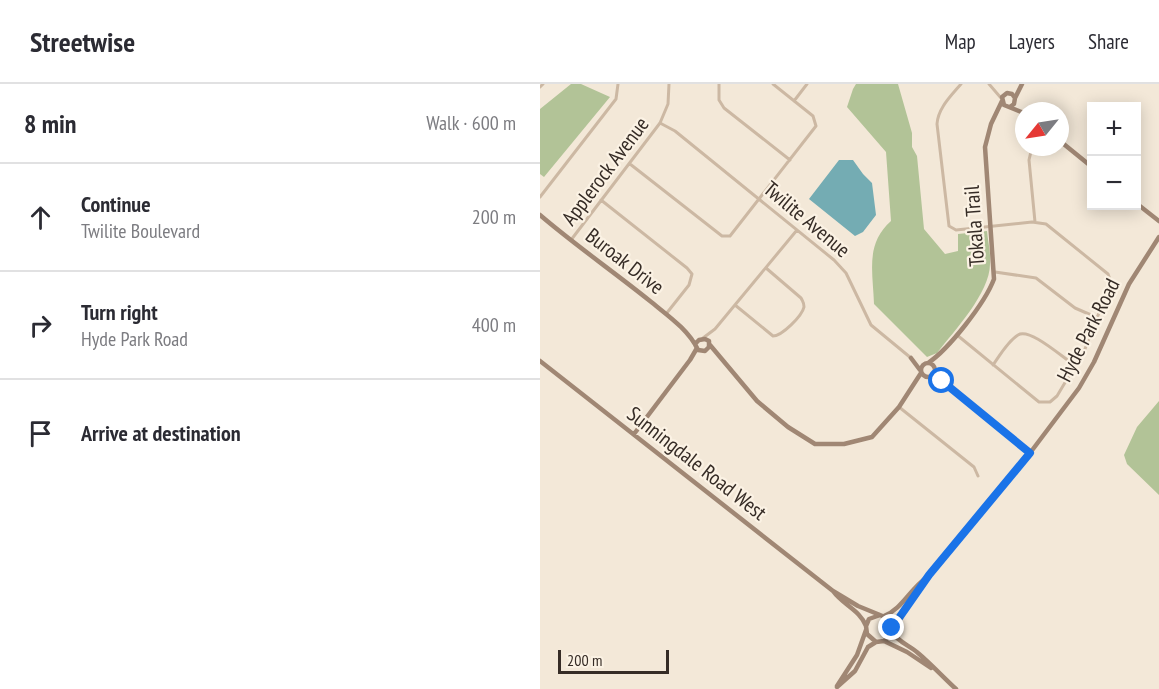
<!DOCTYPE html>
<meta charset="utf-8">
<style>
body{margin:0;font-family:"PT Sans Narrow",sans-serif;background:#f7f7f7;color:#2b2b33}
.controls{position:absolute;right:18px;top:18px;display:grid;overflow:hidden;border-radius:0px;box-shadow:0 3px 15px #0003}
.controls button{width:54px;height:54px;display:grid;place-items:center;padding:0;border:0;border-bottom:2px solid #e1e1e2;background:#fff;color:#2b2b33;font:30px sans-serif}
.compass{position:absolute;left:475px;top:18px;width:54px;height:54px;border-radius:50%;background:#fff;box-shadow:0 3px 15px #0003;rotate:240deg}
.scale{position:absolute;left:18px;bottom:15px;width:111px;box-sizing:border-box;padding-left:6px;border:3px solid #362c26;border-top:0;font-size:16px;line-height:21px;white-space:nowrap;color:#362c26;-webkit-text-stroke:4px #fbf2e4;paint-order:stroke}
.stop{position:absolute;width:18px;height:18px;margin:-14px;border:4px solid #1a73e8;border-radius:50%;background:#fff}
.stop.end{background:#1a73e8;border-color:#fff;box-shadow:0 2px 6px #0008}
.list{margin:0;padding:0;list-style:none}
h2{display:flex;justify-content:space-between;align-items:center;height:78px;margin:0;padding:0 24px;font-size:26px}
h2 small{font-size:20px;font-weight:400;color:#7c7c81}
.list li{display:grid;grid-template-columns:39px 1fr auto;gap:18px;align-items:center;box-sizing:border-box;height:108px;padding:0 24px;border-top:2px solid #e1e1e2}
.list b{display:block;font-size:22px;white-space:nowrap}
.list p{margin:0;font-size:20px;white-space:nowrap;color:#7c7c81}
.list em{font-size:20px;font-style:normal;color:#7c7c81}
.icon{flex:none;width:33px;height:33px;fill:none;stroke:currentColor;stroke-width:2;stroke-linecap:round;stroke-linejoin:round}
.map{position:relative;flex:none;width:619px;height:605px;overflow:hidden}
header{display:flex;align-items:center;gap:36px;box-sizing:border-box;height:84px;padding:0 30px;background:#fff;border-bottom:2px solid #e1e1e2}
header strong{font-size:28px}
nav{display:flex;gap:33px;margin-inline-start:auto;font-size:21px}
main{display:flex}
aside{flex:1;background:#fff}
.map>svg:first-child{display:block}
.green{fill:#b2c397}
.water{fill:#74acb3}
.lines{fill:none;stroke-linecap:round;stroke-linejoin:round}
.street{stroke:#ccb8a3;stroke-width:3}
.secondary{stroke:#a08774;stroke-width:4.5}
.route{stroke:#1a73e8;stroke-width:8}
.labels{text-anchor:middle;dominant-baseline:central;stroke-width:4.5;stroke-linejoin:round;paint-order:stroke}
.street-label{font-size:21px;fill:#362c26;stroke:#fbf2e4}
</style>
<header>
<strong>Streetwise</strong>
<nav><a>Map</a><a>Layers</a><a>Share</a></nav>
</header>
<main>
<aside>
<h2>8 min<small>Walk · 600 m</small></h2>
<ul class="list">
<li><svg class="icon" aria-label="ahead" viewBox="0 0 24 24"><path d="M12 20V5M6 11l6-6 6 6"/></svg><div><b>Continue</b><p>Twilite Boulevard</p></div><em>200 m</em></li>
<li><svg class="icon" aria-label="right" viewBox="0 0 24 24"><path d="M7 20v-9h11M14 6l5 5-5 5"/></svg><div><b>Turn right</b><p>Hyde Park Road</p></div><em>400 m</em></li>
<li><svg class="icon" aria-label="arrive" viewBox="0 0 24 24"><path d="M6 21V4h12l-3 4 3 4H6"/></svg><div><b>Arrive at destination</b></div></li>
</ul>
</aside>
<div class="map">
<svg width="619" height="605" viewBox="0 0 619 605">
<rect width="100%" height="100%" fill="#f3e8d8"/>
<!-- green -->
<path class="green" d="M 31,0 L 41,0 L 70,13 L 4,93 L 0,90 L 0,25 Z
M 316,0 L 358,0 L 372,49 L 372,63 L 377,72 L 384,145 L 405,170 L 418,167 L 418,150 L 447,147 C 448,158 451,170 450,180 C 450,209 414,247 397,269 L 387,273 L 334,220 C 333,188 325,160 351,137 L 346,68 L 307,23 L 313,5 Z
M 619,317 L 619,411 L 587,380 L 584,371 L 597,343 Z"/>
<!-- water -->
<path class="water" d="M 299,76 L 313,76 L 323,90 L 332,99 L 336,131 L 323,148 L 315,152 L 269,115 Z"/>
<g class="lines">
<!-- street -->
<path class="street" d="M 179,0 L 179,16 L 184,24 L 250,76
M 449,0 L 461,14
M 0,3 L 3,0
M 254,17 L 267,0
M 120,39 L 135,47 L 294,176 L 306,189 L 331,241 L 371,274
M 492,63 L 489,76 L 495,138
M 90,80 L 182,152 L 190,152 L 276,42 L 273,32 L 233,0
M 0,113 L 76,15 L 78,0
M 61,116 L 147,184 L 152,190 L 149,201 L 126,230
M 31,156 L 120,39 L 128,20 L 129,0
M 455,188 L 496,194 L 535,224 L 558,234
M 195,221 L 233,252 C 242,252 262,232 264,223 C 264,218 263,218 261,214 L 226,184
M 417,251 L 499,318 L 510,318 L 517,312 L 545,265 L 571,198 L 568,190 L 506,140 L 492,138 L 416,146 L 409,142 L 397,40 C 398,24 411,12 421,0
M 163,254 L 175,245 L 257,146
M 453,281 C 460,271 468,257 478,251 C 490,243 524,275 536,282
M 359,323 L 434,383 L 438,392"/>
<!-- secondary -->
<path class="secondary" d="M 475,14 L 482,0
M 470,23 L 474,20 L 475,14 L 472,10 L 467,9 L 462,13 L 464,21 L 484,29
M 520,57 L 552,83
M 596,119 L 619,137
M 0,131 C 35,161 74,188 110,217 C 127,231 149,246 158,266 L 165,267 L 169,263 L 169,257 L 165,255 L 159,256 L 156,259
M 170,261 L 217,317 L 248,343 L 275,360 L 304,360 L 332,353 L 359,323 L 381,289
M 371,274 L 380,286
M 0,277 L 293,507 L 318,522 L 340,531
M381 286a7 7 0 1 1 14 0a7 7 0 1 1-14 0Z
M 388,279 C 409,265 445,219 454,195 L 445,63 L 451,40 L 462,17
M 396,287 L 402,297 L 490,369
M 94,350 L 150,276 L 157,264
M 293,507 C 303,521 320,526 326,542
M 344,532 C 362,525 370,505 387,493
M 352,544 L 389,491 L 490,369 L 539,304 L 554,278 L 589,200 L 619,153
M 352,548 C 358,558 369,561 378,569 C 391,580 403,593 416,605
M 344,557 L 367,568 L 391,584
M 297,602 L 317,571 L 326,546
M 297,603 L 315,587 L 328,563 L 336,558 L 344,557 L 350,552 L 352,540 L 347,534 L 340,531 L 329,535 L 326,542 L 327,550 L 336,558"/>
</g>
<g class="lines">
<!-- route -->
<path class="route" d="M 352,544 L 389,491 L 490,369 L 402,297"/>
</g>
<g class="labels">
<!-- street labels -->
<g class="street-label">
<text transform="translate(65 87) rotate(-53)">Applerock Avenue</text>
<text transform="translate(267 135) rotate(40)">Twilite Avenue</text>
<text transform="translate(434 142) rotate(-94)">Tokala Trail</text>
<text transform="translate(85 177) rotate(38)">Buroak Drive</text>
<text transform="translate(548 246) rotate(-63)">Hyde Park Road</text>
<text transform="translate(157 379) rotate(38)">Sunningdale Road West</text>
</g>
</g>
</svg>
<div class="controls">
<button>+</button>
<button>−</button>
</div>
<svg class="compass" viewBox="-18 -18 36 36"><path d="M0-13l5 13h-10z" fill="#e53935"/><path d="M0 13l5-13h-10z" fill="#7c7c81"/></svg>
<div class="scale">200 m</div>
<div class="stop" style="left:402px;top:297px"></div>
<div class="stop end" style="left:352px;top:544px"></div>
</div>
</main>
